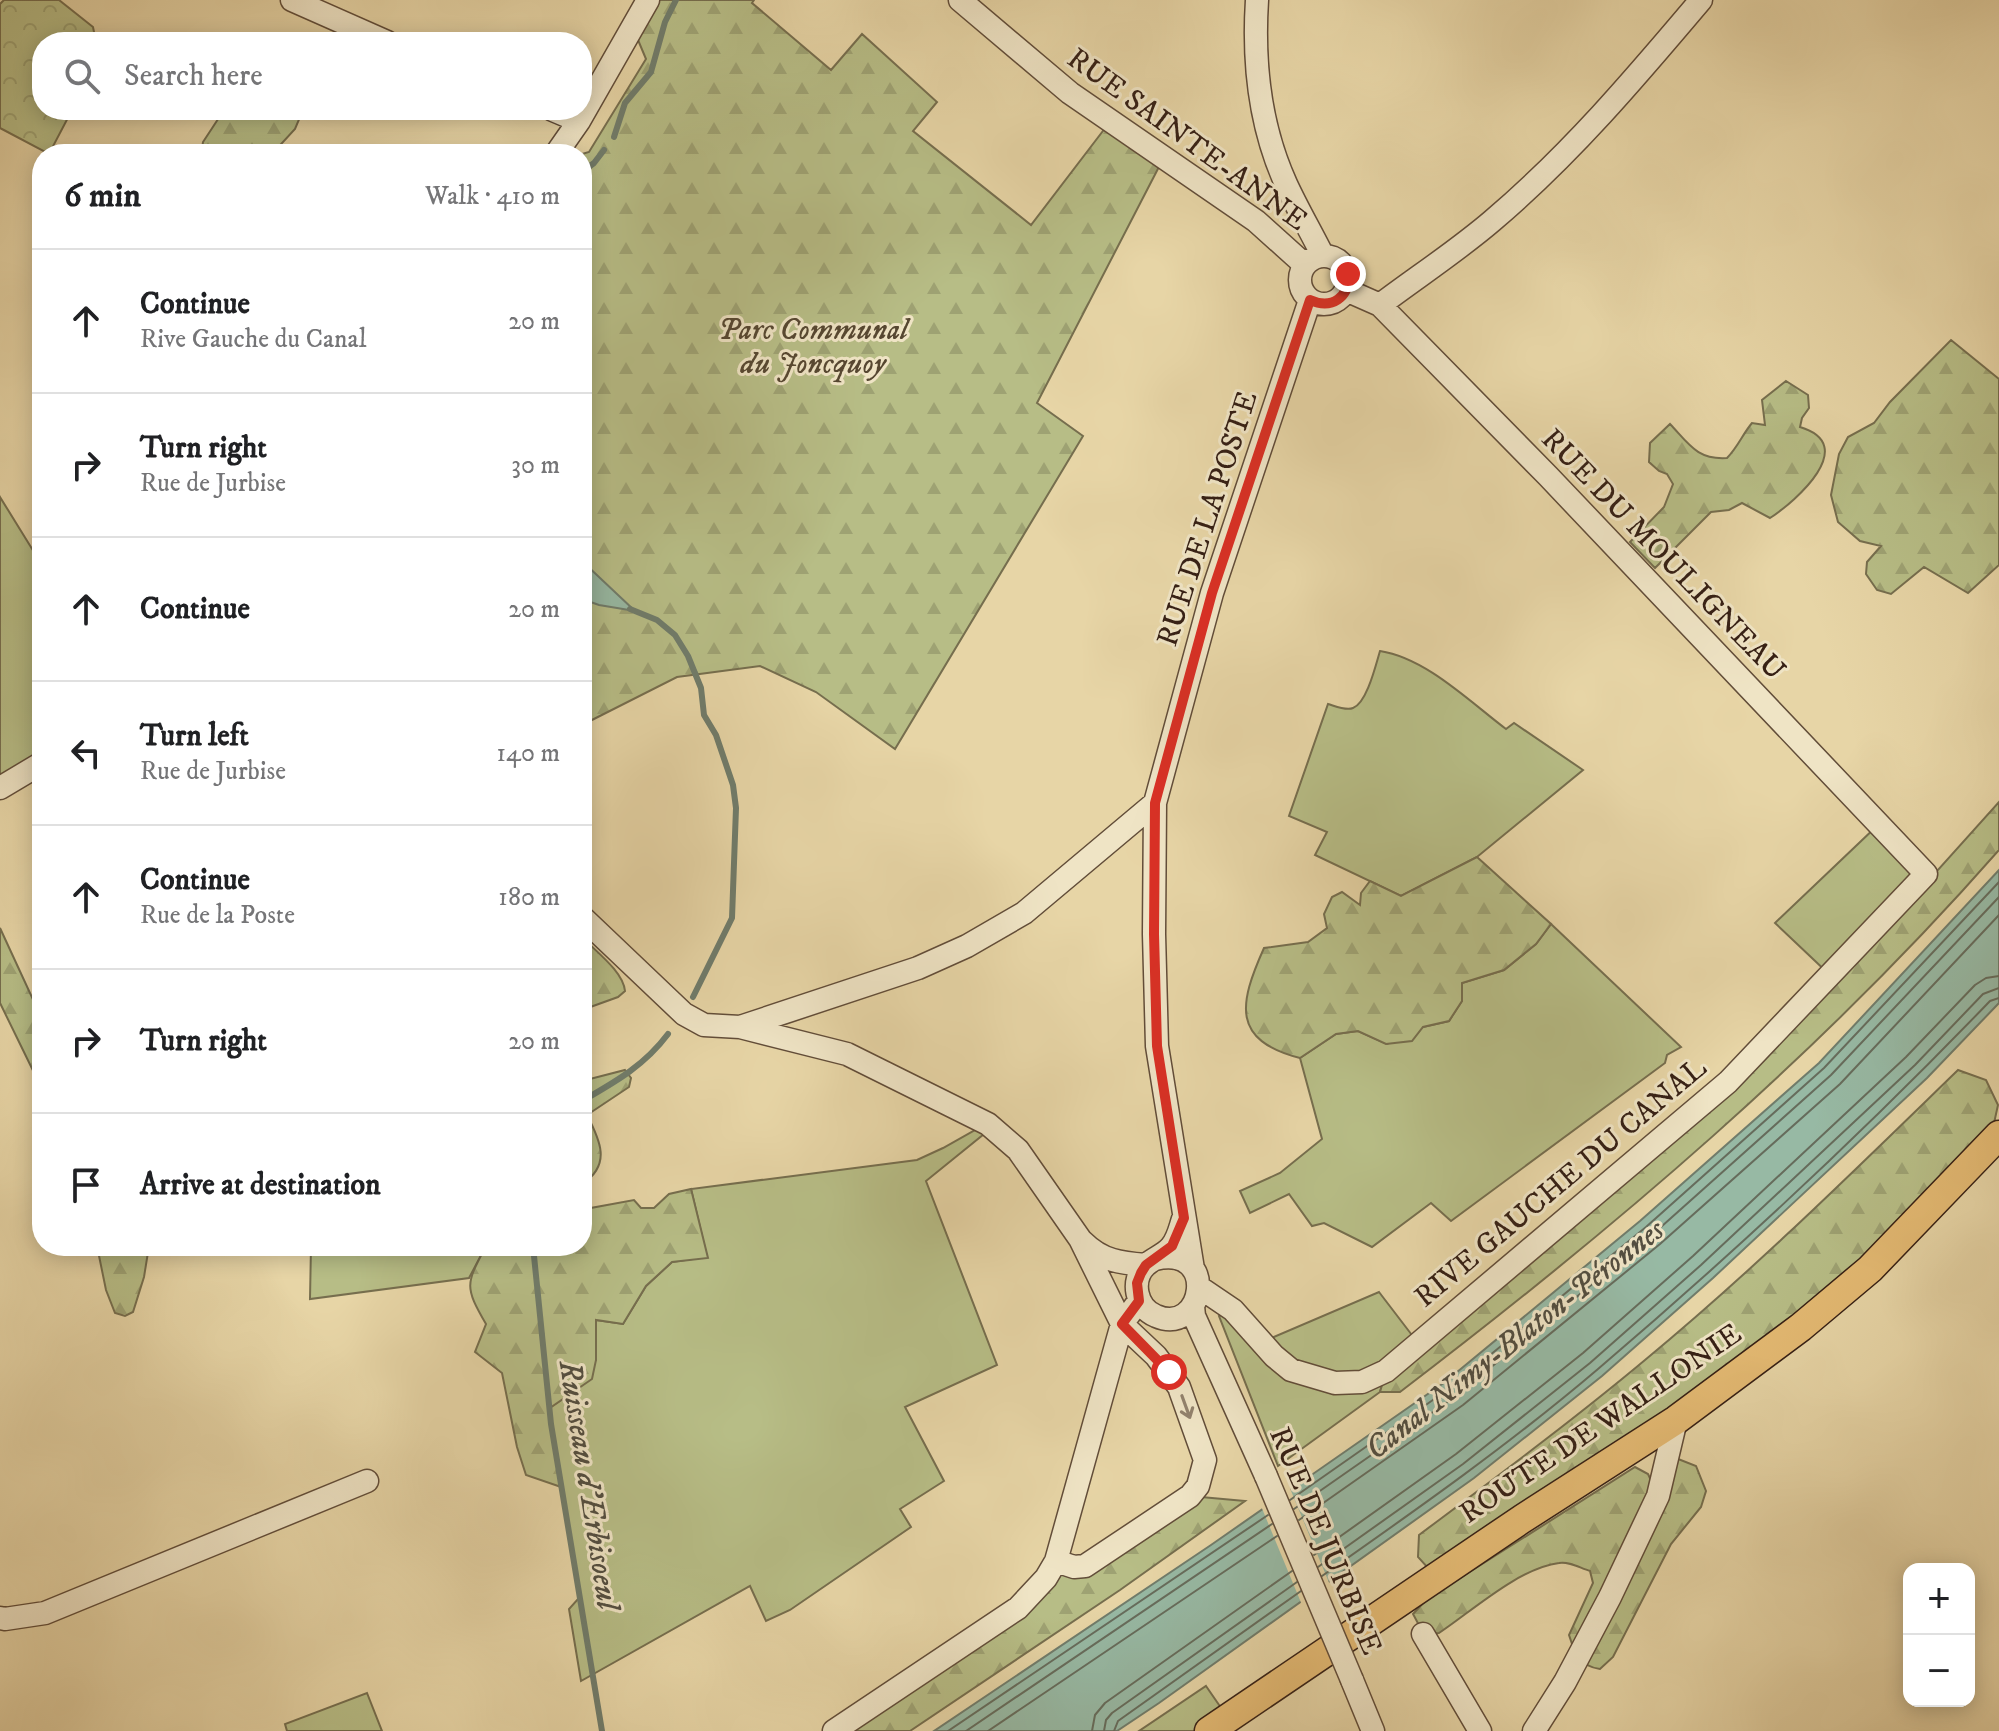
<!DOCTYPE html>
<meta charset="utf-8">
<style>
body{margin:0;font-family:"IM FELL DW Pica",serif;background:#f6f6f6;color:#202124}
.controls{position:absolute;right:24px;bottom:24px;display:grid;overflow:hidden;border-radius:16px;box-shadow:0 4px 20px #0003}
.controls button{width:72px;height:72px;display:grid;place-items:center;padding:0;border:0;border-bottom:2px solid #e0e0e0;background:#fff;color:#202124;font:40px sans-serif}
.stop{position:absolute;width:24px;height:24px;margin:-18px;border:6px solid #d93025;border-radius:50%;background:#fff}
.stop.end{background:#d93025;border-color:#fff;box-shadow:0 2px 8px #0008}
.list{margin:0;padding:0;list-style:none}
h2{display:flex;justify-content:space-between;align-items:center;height:104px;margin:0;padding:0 32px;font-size:34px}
h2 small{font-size:26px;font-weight:400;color:#757577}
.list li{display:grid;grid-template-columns:52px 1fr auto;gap:24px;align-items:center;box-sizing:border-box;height:144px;padding:0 32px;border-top:2px solid #e0e0e0}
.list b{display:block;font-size:30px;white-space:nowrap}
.list p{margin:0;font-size:26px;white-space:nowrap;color:#757577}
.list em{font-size:26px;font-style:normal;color:#757577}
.icon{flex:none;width:44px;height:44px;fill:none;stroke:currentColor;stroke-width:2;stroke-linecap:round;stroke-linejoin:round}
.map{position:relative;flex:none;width:1999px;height:1731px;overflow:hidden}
.search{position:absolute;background:#fff;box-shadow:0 4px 20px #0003;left:32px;top:32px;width:560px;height:88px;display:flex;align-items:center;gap:20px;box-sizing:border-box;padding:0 28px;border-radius:32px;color:#757577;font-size:30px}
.panel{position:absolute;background:#fff;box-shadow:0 4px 20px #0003;left:32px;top:144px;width:560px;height:1112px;border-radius:32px}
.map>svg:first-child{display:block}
.green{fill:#b7bd86;stroke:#766e4e;stroke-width:2}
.forest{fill:url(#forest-firs);stroke:#766e4e;stroke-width:2}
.park{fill:url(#park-crowns);stroke:#766e4e;stroke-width:2}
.water{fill:#97b9a4;stroke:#707c6b;stroke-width:2}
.pier{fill:#e7d5a6}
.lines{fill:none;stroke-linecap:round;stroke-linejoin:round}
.shore{stroke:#666c5c;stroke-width:2}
.stream{stroke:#707c6b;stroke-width:6}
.minor-casing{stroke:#624d39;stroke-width:25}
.major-casing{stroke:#362015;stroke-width:31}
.minor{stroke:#efe4c5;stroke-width:22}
.major{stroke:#e4ba73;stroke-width:28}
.minor-bridge-casing{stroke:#624d39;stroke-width:25;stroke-linecap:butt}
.minor-bridge{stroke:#efe4c5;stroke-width:22}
.oneway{stroke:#92826d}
.route{stroke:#d93025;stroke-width:10}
.labels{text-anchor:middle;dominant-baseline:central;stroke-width:6;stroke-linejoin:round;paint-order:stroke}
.street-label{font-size:30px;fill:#362015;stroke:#efe4c5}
.park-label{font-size:30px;font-style:italic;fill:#564731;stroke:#efe4c5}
.water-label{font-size:32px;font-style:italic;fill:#534e40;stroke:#efe4c5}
</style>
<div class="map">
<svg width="1999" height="1731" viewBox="0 0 1999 1731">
<defs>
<pattern id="forest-firs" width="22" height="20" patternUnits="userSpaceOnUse" patternTransform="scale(2)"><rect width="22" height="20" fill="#b7bd86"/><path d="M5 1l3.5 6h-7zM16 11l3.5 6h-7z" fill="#9ea273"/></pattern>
<pattern id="park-crowns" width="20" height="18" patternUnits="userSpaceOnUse" patternTransform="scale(2)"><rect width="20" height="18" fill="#b7bd86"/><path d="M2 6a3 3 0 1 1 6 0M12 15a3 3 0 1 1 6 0" fill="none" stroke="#9ea273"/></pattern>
</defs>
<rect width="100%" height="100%" fill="#e7d5a6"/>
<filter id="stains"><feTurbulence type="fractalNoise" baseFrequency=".0025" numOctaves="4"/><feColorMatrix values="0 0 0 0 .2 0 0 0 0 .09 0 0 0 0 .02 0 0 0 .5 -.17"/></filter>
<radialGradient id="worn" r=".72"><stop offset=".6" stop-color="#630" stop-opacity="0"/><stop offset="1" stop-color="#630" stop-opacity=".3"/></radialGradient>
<!-- green -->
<path class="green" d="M 0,497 L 42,565 L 42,766 L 0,786 Z
M 1380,651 C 1426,658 1470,702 1506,729 L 1514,723 L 1583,770 L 1477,857 L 1401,896 L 1315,855 L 1327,832 L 1289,816 L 1328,704 C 1335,706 1346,711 1353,708 C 1367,703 1376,664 1380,651 Z
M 1878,825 L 1926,874 L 1831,976 L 1775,923 Z
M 1551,924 L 1681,1047 L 1667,1055 L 1665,1063 L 1451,1221 L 1431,1203 L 1372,1247 L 1324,1223 L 1312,1226 L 1289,1194 L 1250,1213 L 1240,1191 L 1280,1173 L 1322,1139 L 1300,1058 L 1336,1034 L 1358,1031 L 1387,1044 L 1423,1027 L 1449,1021 L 1462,1001 L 1462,983 L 1504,970 L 1536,944 Z
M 977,1129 L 984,1134 L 926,1181 L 997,1365 L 905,1407 L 944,1481 L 900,1509 L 911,1527 L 790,1610 L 766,1621 L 750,1586 L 581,1681 L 569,1609 L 579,1598 L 549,1408 L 564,1398 L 596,1360 L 596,1320 L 623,1324 L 646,1286 L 672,1262 L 707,1257 L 691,1189 L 917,1160 L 943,1148 Z
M 311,1246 L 486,1246 L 469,1278 L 310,1299 Z
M 1379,1292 L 1418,1343 L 1386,1371 L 1380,1392 L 1278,1466 L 1219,1316 L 1233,1310 L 1262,1342 Z
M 1206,1686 L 1228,1718 L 1209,1731 L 1139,1731 Z
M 367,1693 L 382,1731 L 287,1731 L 285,1724 Z"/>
<!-- forest -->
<path class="forest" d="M 648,0 L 754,0 L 752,3 L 831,70 L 862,34 L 937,102 L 913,131 L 1031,225 L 1109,123 L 1163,159 L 1037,403 L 1083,436 L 895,749 L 816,692 L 760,666 L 677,677 L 582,725 L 582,154 L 589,152 L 646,59 L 633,28 Z
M 224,110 L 303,110 L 295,129 L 272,154 L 201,154 L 203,142 Z
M 1951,340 L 1999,379 L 1999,565 L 1968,593 L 1924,567 L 1891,594 L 1877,590 L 1866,574 L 1867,562 L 1881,546 L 1860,541 L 1838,522 L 1831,495 L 1839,454 L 1848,437 L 1874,423 L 1890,402 Z
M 1786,381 L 1808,395 L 1809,408 L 1802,418 L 1800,427 C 1860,445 1796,501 1770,518 L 1742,503 L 1729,510 L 1711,512 L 1655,568 L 1630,542 L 1664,507 L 1673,484 L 1667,474 L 1659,471 L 1649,462 L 1650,443 L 1670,424 C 1689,444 1697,460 1727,458 C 1738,447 1742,435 1752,423 L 1765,425 L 1762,400 Z
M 1999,802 L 1999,850 C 1822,1052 1614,1229 1400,1392 L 1380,1392 L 1386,1371 L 1728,1082 L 1926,874 L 1938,870 Z
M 1477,857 L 1551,924 L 1536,944 L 1504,970 L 1462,983 L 1462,1001 L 1449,1021 L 1423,1027 L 1412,1041 L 1386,1044 L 1358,1031 L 1336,1034 L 1300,1058 C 1231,1040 1239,1004 1264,948 L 1308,942 L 1327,928 L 1324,914 L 1332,897 L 1342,892 L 1360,905 L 1361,893 L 1370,881 L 1401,896 Z
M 0,928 L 42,1019 L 42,1089 L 0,1003 Z
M 582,937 C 595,951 623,971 625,991 L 618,997 L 582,1010 Z
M 625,1070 L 631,1078 L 629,1087 L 587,1115 C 600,1140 612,1165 582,1184 L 582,1081 Z
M 1958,1070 L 1986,1080 L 1998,1105 L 1989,1146 L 1837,1298 L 1428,1568 L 1418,1557 L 1419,1535 C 1495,1478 1572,1421 1645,1360 C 1755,1269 1856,1169 1958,1070 Z
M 691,1189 L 708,1258 L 672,1262 L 646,1286 L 623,1324 L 596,1320 L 596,1360 L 592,1379 L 550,1408 L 561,1487 L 526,1475 L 517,1447 L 502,1373 L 475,1352 L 486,1324 C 464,1286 466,1284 486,1246 L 582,1246 L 582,1197 L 585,1209 L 634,1200 L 641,1208 L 654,1208 L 669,1194 Z
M 97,1246 L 149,1246 L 144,1277 L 133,1312 L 125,1316 L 115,1313 L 106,1290 Z
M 1668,1455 L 1696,1466 L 1706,1491 L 1701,1507 L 1671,1544 L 1613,1657 L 1600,1669 C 1579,1666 1575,1654 1569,1635 L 1593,1583 L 1590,1571 C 1580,1568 1569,1561 1559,1563 C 1519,1568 1472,1611 1439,1633 L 1429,1634 L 1420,1627 L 1413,1614 L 1427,1599 L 1635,1467 L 1648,1474 L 1658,1495 Z
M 1190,1496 L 1245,1501 L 1120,1590 L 910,1731 L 834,1731 L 1046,1578 L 1074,1567 Z"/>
<!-- park -->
<path class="park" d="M 4,0 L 59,0 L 93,27 L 96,42 L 42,42 L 42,110 L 72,110 L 49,154 L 0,128 L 0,4 Z"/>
<!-- water -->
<path class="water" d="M 582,561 L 635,611 L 599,605 L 582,599 Z
M 1999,870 L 1999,1003 L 1927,1078 L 1713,1278 L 1602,1376 L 1474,1478 L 1159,1703 L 1117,1731 L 934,1731 L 1211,1545 L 1445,1382 L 1640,1221 L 1819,1063 Z"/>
<!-- pier -->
<path class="pier" d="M 1289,1486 L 1330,1585 L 1302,1605 L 1261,1506 Z"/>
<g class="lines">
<!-- shore -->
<path class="shore" d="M 1290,1500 L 1450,1388 L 1646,1227 L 1824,1068 L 1999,882
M 1294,1509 L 1456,1396 L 1652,1235 L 1831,1075 L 1999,897
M 1299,1520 L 1463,1405 L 1660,1244 L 1840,1084 L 1999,915
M 1314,1555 L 1456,1454 L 1583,1353 L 1693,1256 L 1906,1057 L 1975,985 L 1986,978 L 1999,976
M 1318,1567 L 1463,1464 L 1590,1363 L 1701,1265 L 1915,1065 L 1983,994 L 1999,988
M 1322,1576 C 1416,1510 1510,1444 1598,1369 C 1734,1253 1866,1130 1990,1001 L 1999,998
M 948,1731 L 1268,1515
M 966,1731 L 1272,1524
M 988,1731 L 1277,1536
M 1092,1731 L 1095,1715 L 1105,1703 L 1292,1571
M 1104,1731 L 1106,1720 L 1112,1713 L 1297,1582
M 1114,1731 L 1118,1721 L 1301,1591"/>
<!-- stream -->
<path class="stream" d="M 614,137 L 625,103 L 651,72 L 665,22 L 676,0
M 582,172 L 594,163 L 604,150
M 630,609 L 657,620 L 675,635 L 688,656 L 701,688 L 704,715 L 716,735 L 733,785 L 736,808 L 732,918 L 693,997
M 582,1101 C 615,1082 644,1066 668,1034
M 533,1246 L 551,1424 L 602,1731"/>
<defs>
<path id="minor" d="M 292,0 L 387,42
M 960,0 L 1070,93 L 1256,221 L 1305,265
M 1257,0 C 1253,62 1260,127 1286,184 C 1297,208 1311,232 1323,256
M 553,110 L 579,121
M 556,154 L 579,121 L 648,0
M1300 280a24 24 0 1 1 48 0a24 24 0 1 1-48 0Z
M 1380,305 C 1417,277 1457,251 1492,221 C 1570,155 1636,77 1701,0
M 0,788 L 42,763
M 582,917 L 684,1014 L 704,1025 L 740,1027 L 918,968 L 967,946 L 1024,913 L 1155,803
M 740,1027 L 847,1054 L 988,1124 L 1018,1150 L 1080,1239 L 1122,1324 L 1156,1356 L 1179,1387 L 1205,1460 L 1198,1486 L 1190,1496 L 1085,1566 L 1074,1567 L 1056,1561
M 1083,1242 C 1102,1261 1121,1263 1146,1265
M 1155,1259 C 1220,1244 1204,1337 1156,1316 C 1136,1308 1130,1280 1146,1265 C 1154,1258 1164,1255 1171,1247 C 1178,1239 1180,1228 1183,1219
M 1193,1269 L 1157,1046 L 1154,934 L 1155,803 L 1212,593 L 1310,300
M 1199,1287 L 1233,1310 L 1274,1356 L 1291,1370 L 1335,1383 L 1362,1382 L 1386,1371 L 1728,1082 L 1926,874 L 1548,476 L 1380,305 L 1346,290
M 1193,1306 L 1194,1316 L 1266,1476
M 0,1618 L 5,1619 L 45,1613 L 367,1481
M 1423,1634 L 1480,1731
M 1352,1680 L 1373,1731
M 834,1731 L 1018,1608 L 1046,1578 L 1056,1561 L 1122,1324 L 1139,1301
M 1534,1731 L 1565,1682 L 1610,1597 L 1658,1496 L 1676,1420"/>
<path id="major" d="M 1209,1731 L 1522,1519 L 1676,1420 L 1801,1327 L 1870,1269 L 1999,1135"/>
</defs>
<!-- minor casing -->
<use href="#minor" class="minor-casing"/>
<!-- major casing -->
<use href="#major" class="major-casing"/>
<!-- minor -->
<use href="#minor" class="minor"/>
<!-- major -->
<use href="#major" class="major"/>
<defs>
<path id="minor-bridge" d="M 1266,1476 L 1352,1680"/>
</defs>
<!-- minor-bridge casing -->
<use href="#minor-bridge" class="minor-bridge-casing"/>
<!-- minor-bridge -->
<use href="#minor-bridge" class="minor-bridge"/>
</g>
<!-- one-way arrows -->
<defs><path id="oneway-shaft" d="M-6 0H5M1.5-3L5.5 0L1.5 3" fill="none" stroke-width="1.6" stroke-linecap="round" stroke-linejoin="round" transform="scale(2)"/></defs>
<use class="oneway" href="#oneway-shaft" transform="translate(1186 1407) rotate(70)"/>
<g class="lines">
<!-- route -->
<path class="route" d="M 1169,1372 L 1122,1324 L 1139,1301 L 1137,1283 L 1141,1273 L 1146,1265 L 1172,1246 L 1184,1218 L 1157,1046 L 1154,934 L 1155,803 L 1212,593 L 1310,300 C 1332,310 1350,297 1348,274"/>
</g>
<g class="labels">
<!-- street labels -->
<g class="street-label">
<text transform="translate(1187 140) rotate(36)">RUE SAINTE-ANNE</text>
<text transform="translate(1208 519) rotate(-72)">RUE DE LA POSTE</text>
<text transform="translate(1663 555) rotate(46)">RUE DU MOULIGNEAU</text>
<text transform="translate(1561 1183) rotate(-40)">RIVE GAUCHE DU CANAL</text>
<text transform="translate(1601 1424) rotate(-34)">ROUTE DE WALLONIE</text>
<text transform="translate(1325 1541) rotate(67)">RUE DE JURBISE</text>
</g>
<!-- park labels -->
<g class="park-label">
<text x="813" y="330">Parc Communal<tspan x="813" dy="34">du Joncquoy</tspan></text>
</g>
<!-- water labels -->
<g class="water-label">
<text transform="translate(1515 1340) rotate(-38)">Canal Nimy-Blaton-Péronnes</text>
<text transform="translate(588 1485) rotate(81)">Ruisseau d'Erbisoeul</text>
</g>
</g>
<rect width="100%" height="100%" filter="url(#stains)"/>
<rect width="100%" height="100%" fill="url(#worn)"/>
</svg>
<div class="controls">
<button>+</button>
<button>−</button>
</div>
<div class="stop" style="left:1169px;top:1372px"></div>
<div class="stop end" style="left:1348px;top:274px"></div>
<div class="search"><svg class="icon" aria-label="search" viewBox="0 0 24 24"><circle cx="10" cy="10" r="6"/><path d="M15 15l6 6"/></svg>Search here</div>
<section class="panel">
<h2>6 min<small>Walk · 410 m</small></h2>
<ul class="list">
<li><svg class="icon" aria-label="ahead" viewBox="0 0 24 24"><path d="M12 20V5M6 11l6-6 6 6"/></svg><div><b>Continue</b><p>Rive Gauche du Canal</p></div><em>20 m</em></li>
<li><svg class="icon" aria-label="right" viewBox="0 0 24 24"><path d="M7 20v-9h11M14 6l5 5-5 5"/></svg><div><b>Turn right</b><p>Rue de Jurbise</p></div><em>30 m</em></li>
<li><svg class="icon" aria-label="ahead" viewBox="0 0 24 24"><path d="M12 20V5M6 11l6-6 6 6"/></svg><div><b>Continue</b></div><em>20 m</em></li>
<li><svg class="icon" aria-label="left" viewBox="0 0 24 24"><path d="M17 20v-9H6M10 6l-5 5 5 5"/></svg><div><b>Turn left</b><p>Rue de Jurbise</p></div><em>140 m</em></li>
<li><svg class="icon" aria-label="ahead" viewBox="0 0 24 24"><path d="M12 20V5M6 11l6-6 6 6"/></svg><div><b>Continue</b><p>Rue de la Poste</p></div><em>180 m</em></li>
<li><svg class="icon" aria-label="right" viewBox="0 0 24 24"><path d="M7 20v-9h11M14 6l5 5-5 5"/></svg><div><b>Turn right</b></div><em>20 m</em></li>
<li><svg class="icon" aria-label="arrive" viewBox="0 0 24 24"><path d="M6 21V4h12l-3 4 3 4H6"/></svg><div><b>Arrive at destination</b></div></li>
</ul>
</section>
</div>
